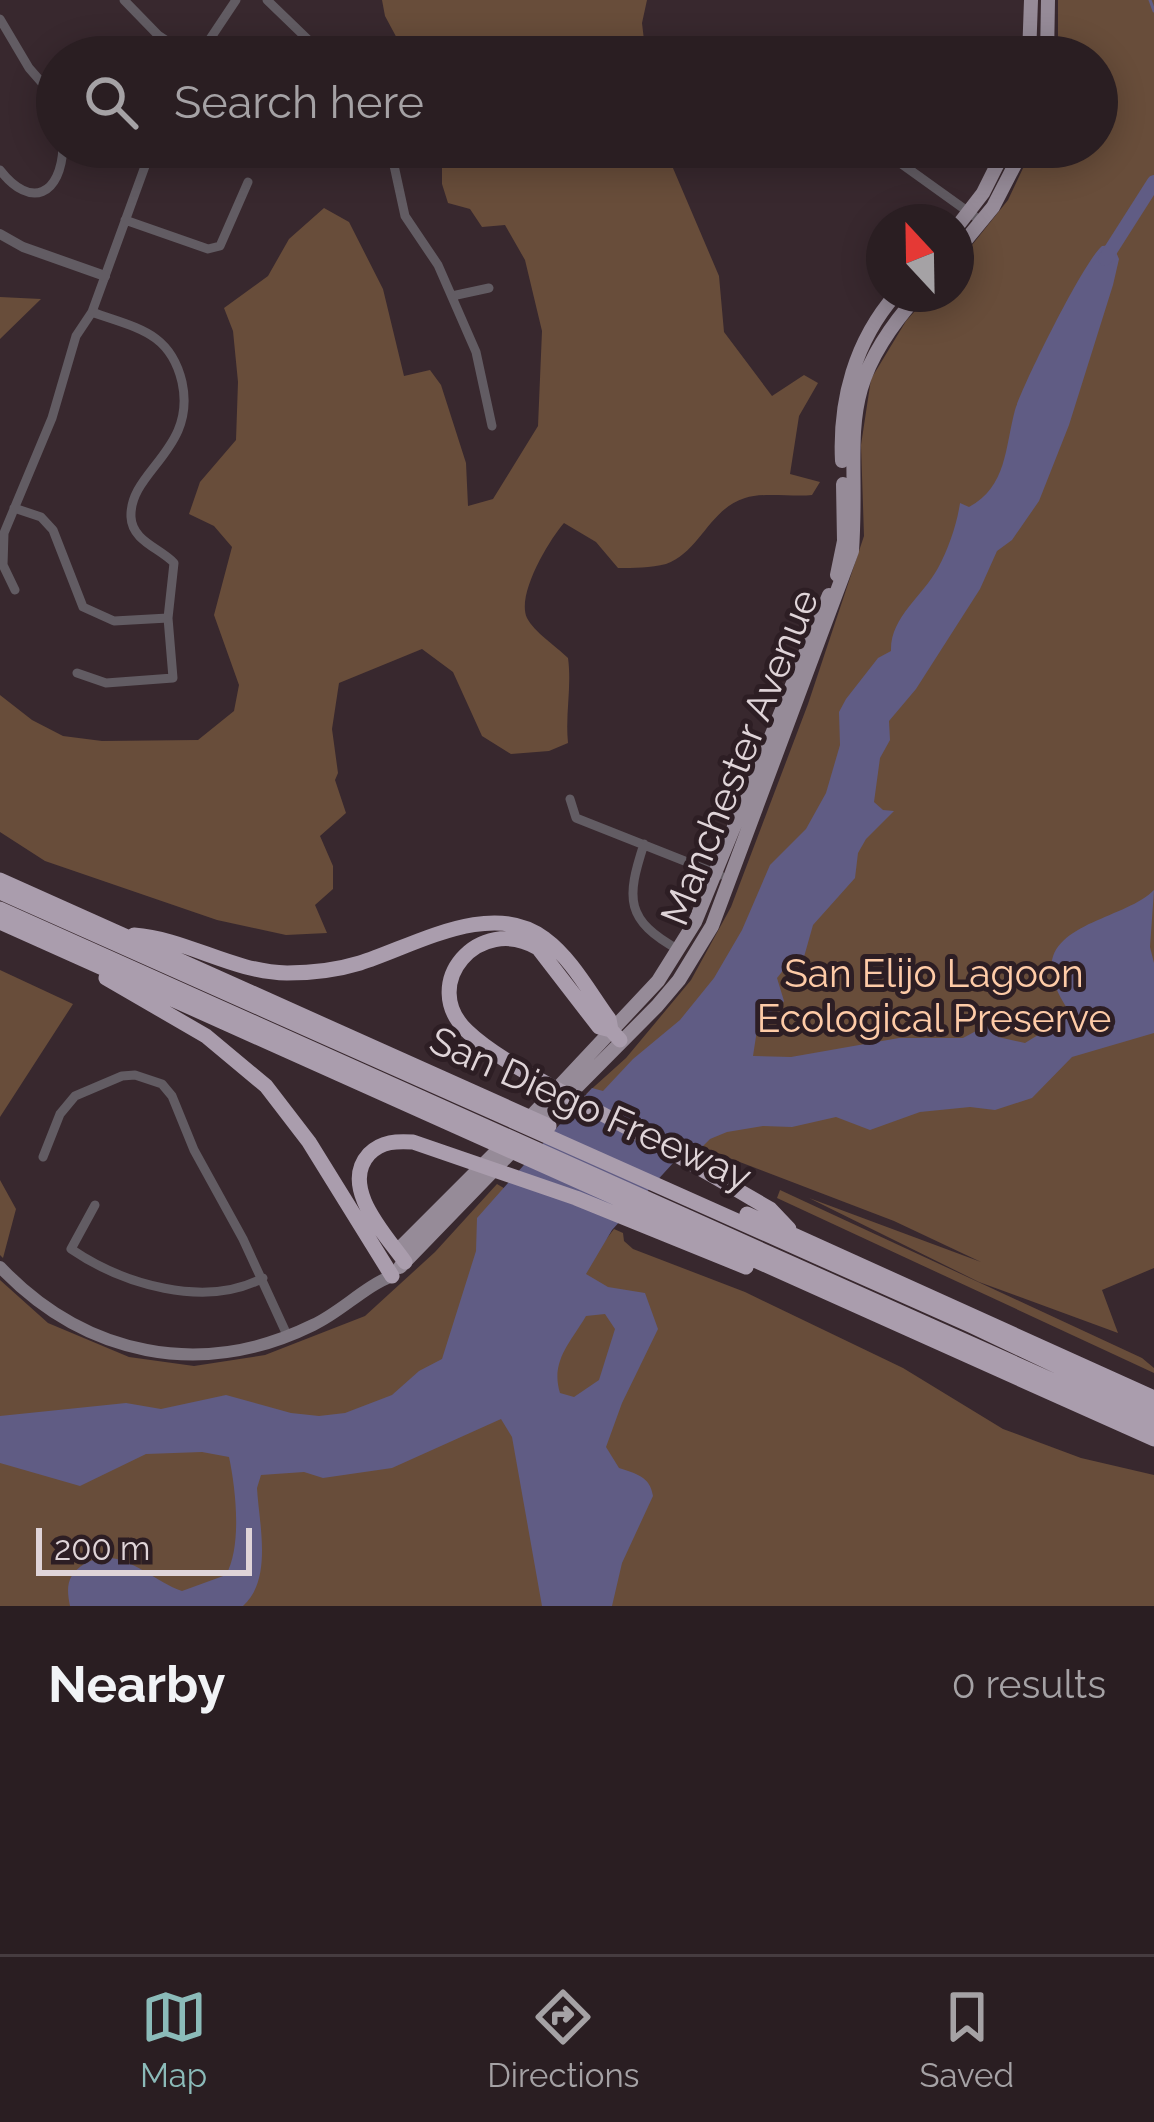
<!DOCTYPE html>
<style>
body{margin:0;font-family:Raleway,sans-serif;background:#32272a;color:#f1f3f6}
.compass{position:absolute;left:866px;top:204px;width:108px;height:108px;border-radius:50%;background:#2a1e22;box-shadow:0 6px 30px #0003;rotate:338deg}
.scale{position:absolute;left:36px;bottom:30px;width:216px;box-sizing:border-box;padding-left:12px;border:6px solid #dfd4d8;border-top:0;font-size:33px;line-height:42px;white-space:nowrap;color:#dfd4d8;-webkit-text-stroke:9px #2d1e24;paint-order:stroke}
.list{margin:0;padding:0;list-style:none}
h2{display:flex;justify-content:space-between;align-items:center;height:156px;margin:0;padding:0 48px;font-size:51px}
h2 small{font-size:39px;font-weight:400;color:#a5a2a5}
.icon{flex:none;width:66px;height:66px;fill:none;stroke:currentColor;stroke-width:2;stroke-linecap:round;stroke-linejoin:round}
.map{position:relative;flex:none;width:1154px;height:1606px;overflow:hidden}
.search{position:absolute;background:#2a1e22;box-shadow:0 6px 30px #0003;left:36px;right:36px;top:36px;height:132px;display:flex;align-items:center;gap:30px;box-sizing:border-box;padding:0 42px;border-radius:66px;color:#a5a2a5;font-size:45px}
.sheet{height:348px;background:#2a1e22}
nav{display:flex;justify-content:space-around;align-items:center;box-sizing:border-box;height:168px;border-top:3px solid #463c40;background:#2a1e22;font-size:33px;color:#a5a2a5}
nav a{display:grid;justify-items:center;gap:6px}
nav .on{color:#8bbbb9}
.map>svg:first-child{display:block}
.green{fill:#684d3a}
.water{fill:#605c84;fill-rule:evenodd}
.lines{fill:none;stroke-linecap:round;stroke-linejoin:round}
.stream{stroke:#605c84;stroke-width:3}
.river{stroke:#605c84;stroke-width:14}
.minor{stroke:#625c63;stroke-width:9}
.tertiary{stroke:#625c63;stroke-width:10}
.secondary{stroke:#7f7781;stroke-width:12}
.primary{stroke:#968b98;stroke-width:14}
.motorway{stroke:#aa9dad;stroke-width:15}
.labels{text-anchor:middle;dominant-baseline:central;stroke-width:10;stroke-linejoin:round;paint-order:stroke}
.street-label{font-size:39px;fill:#dfd4d8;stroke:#2d1e24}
.park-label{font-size:39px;fill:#fecba7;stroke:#2d1e24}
</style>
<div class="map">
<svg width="1154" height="1606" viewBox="0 0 1154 1606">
<rect width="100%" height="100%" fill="#38282e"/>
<!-- green -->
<path class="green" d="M 382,0 L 647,0 L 642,23 L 646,57 L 407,57 L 385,16 Z
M 1058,0 L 1154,0 L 1154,1268 L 1102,1290 L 1118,1333 L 979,1282 L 809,1198 L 981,1262 L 894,1221 L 724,1156 L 586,1094 L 626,1058 L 691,980 L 731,907 L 808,704 L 864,536 L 861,445 L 871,379 L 906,321 L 930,294 L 956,294 L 956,265 L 1008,200 L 1033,147 L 1097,147 L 1097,57 L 1058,57 Z
M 442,147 L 664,147 L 719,276 L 724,332 L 772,396 L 804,375 L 818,383 L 799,416 L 790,474 L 820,482 L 812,495 C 793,497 762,492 745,498 C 709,509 700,552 666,564 C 651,568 633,568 618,568 L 596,542 L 564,523 C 549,540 516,595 527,618 C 534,632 556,646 568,658 C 572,687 565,713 568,743 L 549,751 L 511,754 L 482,736 L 453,672 L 422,649 L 339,683 L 332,729 L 338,773 L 335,780 L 346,813 L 320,836 L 333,866 L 333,889 L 315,905 L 327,933 L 286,935 L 217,920 L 45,861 L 0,832 L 0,695 L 32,720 L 63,736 L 102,741 L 198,740 L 234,711 L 239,685 L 214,615 L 232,547 L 214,526 L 189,514 L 200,482 L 236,440 L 238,382 L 233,331 L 224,308 L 268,276 L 289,239 L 324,208 L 349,222 L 383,289 L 404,376 L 430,370 L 441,385 L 466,463 L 468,506 L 493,499 L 538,426 L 542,331 L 525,260 L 505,225 L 482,227 L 470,209 L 448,203 L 442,184 Z
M 0,297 L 41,299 L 0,339 Z
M 0,970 L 73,1004 L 0,1117 Z
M 0,1180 L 16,1209 L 3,1258 L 0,1255 Z
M 497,1184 L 601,1246 L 614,1229 L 623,1233 L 624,1241 L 633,1249 L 745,1292 L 903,1368 L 1003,1429 L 1081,1458 L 1154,1475 L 1154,1606 L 0,1606 L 0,1280 L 48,1323 L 129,1357 L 194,1366 L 265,1355 L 365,1316 L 435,1252 Z
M 780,1190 L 1142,1358 L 1154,1368 L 1154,1373 L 777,1198 Z"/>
<!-- water -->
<path class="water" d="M 1113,245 L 1119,259 L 1113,285 L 1069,425 L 1039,501 L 1012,540 L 997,551 L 980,589 L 916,689 L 889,721 L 890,740 L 880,758 L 874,802 L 883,810 L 894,811 L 866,839 L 858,853 L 855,878 L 813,925 L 802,964 L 785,968 L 777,978 L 784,1001 L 780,1008 L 759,1017 L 753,1056 L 791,1057 L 899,1038 L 963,1038 L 989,1024 L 998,1037 L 1025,1043 L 1059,1022 L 1069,1011 C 1009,924 1120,925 1154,890 L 1150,947 L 1154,963 L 1154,1033 L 1072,1057 L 1032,1098 L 995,1110 L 970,1107 L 920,1112 L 870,1130 L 836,1117 L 792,1127 L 763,1126 L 727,1132 L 710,1139 L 703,1146 L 684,1151 L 612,1230 L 586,1274 L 608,1287 L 645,1293 L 658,1329 L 622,1403 L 606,1447 L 619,1468 C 636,1474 650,1476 653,1496 L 622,1563 L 612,1606 L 542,1606 L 512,1437 L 501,1419 L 392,1468 L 323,1478 L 304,1472 L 261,1475 L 257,1488 C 259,1524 273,1579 243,1606 L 70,1606 C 66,1587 67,1575 84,1564 C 119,1543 150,1580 182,1591 L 226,1575 C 242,1546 236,1490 229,1457 L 202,1452 L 146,1454 L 80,1486 L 0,1463 L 0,1416 L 126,1403 L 161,1409 L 226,1395 L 291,1413 L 319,1416 L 345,1413 L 392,1395 L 419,1371 L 442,1359 L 476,1251 L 477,1218 L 592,1088 L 603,1091 L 633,1059 L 680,1020 L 714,978 L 742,930 L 770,865 L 806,829 L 826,793 L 840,745 L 839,712 L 846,699 L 878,658 L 891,651 C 890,617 923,596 938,568 C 948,550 957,524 960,503 L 969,507 C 1007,487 1005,447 1015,410 C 1023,384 1084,261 1102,246 ZM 605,1314 L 615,1329 L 599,1380 L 574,1397 L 560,1393 C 550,1361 571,1342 586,1316 Z"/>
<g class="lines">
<!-- stream -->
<path class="stream" d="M 1150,0 L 1154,11"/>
<!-- river -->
<path class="river" d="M 1105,259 L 1154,182"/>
<!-- minor -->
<path class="minor" d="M 124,0 L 158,35 L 191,57
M 267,0 L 326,57
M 0,19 L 29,68 L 57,100
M 198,57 L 236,0
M 390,147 L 405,216 L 438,265 L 476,352 L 492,426
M 878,147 L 981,221
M 0,170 C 31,210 61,195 63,147
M 125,220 L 208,249 L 220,246 L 248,182
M 452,296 L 489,288
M 14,508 L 41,517 L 53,530 L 83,607 L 114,621 L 168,618
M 15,590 L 3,565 L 4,533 L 52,418 L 76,336 L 92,312 L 152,147
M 77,673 L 106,683 L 173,678 L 168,618 L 174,563 C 160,548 132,541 131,517 C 129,471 197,450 182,382 C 170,331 135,328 92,312
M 570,799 L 576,818 L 720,875
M 644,844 C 626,899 625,920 679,950
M 43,1157 L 60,1114 L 75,1096 L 122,1076 L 135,1075 L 162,1084 L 172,1096 L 194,1150 L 243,1239 L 288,1337
M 95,1205 L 71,1249 C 122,1284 205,1309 263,1278"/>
<!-- tertiary -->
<path class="tertiary" d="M 0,234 L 23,247 L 105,276"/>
<!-- secondary -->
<path class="secondary" d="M 0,1267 C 85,1356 201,1380 313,1325 C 341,1312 365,1286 392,1276"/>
<!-- primary -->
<path class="primary" d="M 1029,57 L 1031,0
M 1047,57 L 1048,0
M 956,228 L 983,193 L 1006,147
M 956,252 L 993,207 L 1024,147
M 842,461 C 839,400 855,341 896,294
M 837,575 L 844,541 L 843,484
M 523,1125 L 658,981 L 695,922 L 829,595
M 534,1130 L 657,1006 L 679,980 L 712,926 L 852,551 C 860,435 831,392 919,294
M 397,1251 L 508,1140
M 400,1267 L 518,1145"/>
<!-- motorway -->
<path class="motorway" d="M 0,880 L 549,1126
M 0,892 L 970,1325 L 1154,1412
M 0,909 L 1154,1426
M 0,922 L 1154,1439
M 134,935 C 187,939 232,972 287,973 C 311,973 337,970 360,963 C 414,946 492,898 545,939 C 571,958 590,993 609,1019 L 611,1030 L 620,1040
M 106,978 L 206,1036 L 266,1086 L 309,1142 L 392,1276
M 611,1030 L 599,1027 L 538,948 C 479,913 418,984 467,1031 C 497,1060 556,1088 593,1109 C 653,1141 712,1175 770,1209 L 789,1229
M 747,1214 L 1154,1398
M 405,1262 C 386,1235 339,1187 369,1154 C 382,1141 397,1141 413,1142 L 576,1198 L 746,1267"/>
</g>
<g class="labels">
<!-- street labels -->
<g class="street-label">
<text transform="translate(739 757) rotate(-68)">Manchester Avenue</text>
<text transform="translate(591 1108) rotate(24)">San Diego Freeway</text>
</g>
<!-- park labels -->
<g class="park-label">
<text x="934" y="973">San Elijo Lagoon<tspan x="934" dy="45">Ecological Preserve</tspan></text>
</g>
</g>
</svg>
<svg class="compass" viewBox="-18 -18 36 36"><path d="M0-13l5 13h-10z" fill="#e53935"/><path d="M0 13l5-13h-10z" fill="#a5a2a5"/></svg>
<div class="scale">200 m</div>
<div class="search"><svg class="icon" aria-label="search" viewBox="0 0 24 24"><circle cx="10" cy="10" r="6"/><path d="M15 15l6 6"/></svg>Search here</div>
</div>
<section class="sheet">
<h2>Nearby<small>0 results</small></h2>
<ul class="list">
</ul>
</section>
<nav>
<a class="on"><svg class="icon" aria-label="map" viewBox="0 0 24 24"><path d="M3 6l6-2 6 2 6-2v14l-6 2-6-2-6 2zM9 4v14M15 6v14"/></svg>Map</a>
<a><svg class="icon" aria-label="directions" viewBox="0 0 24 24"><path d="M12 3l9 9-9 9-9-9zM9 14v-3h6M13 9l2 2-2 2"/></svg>Directions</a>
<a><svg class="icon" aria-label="saved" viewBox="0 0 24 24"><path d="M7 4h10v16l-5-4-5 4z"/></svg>Saved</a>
</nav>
